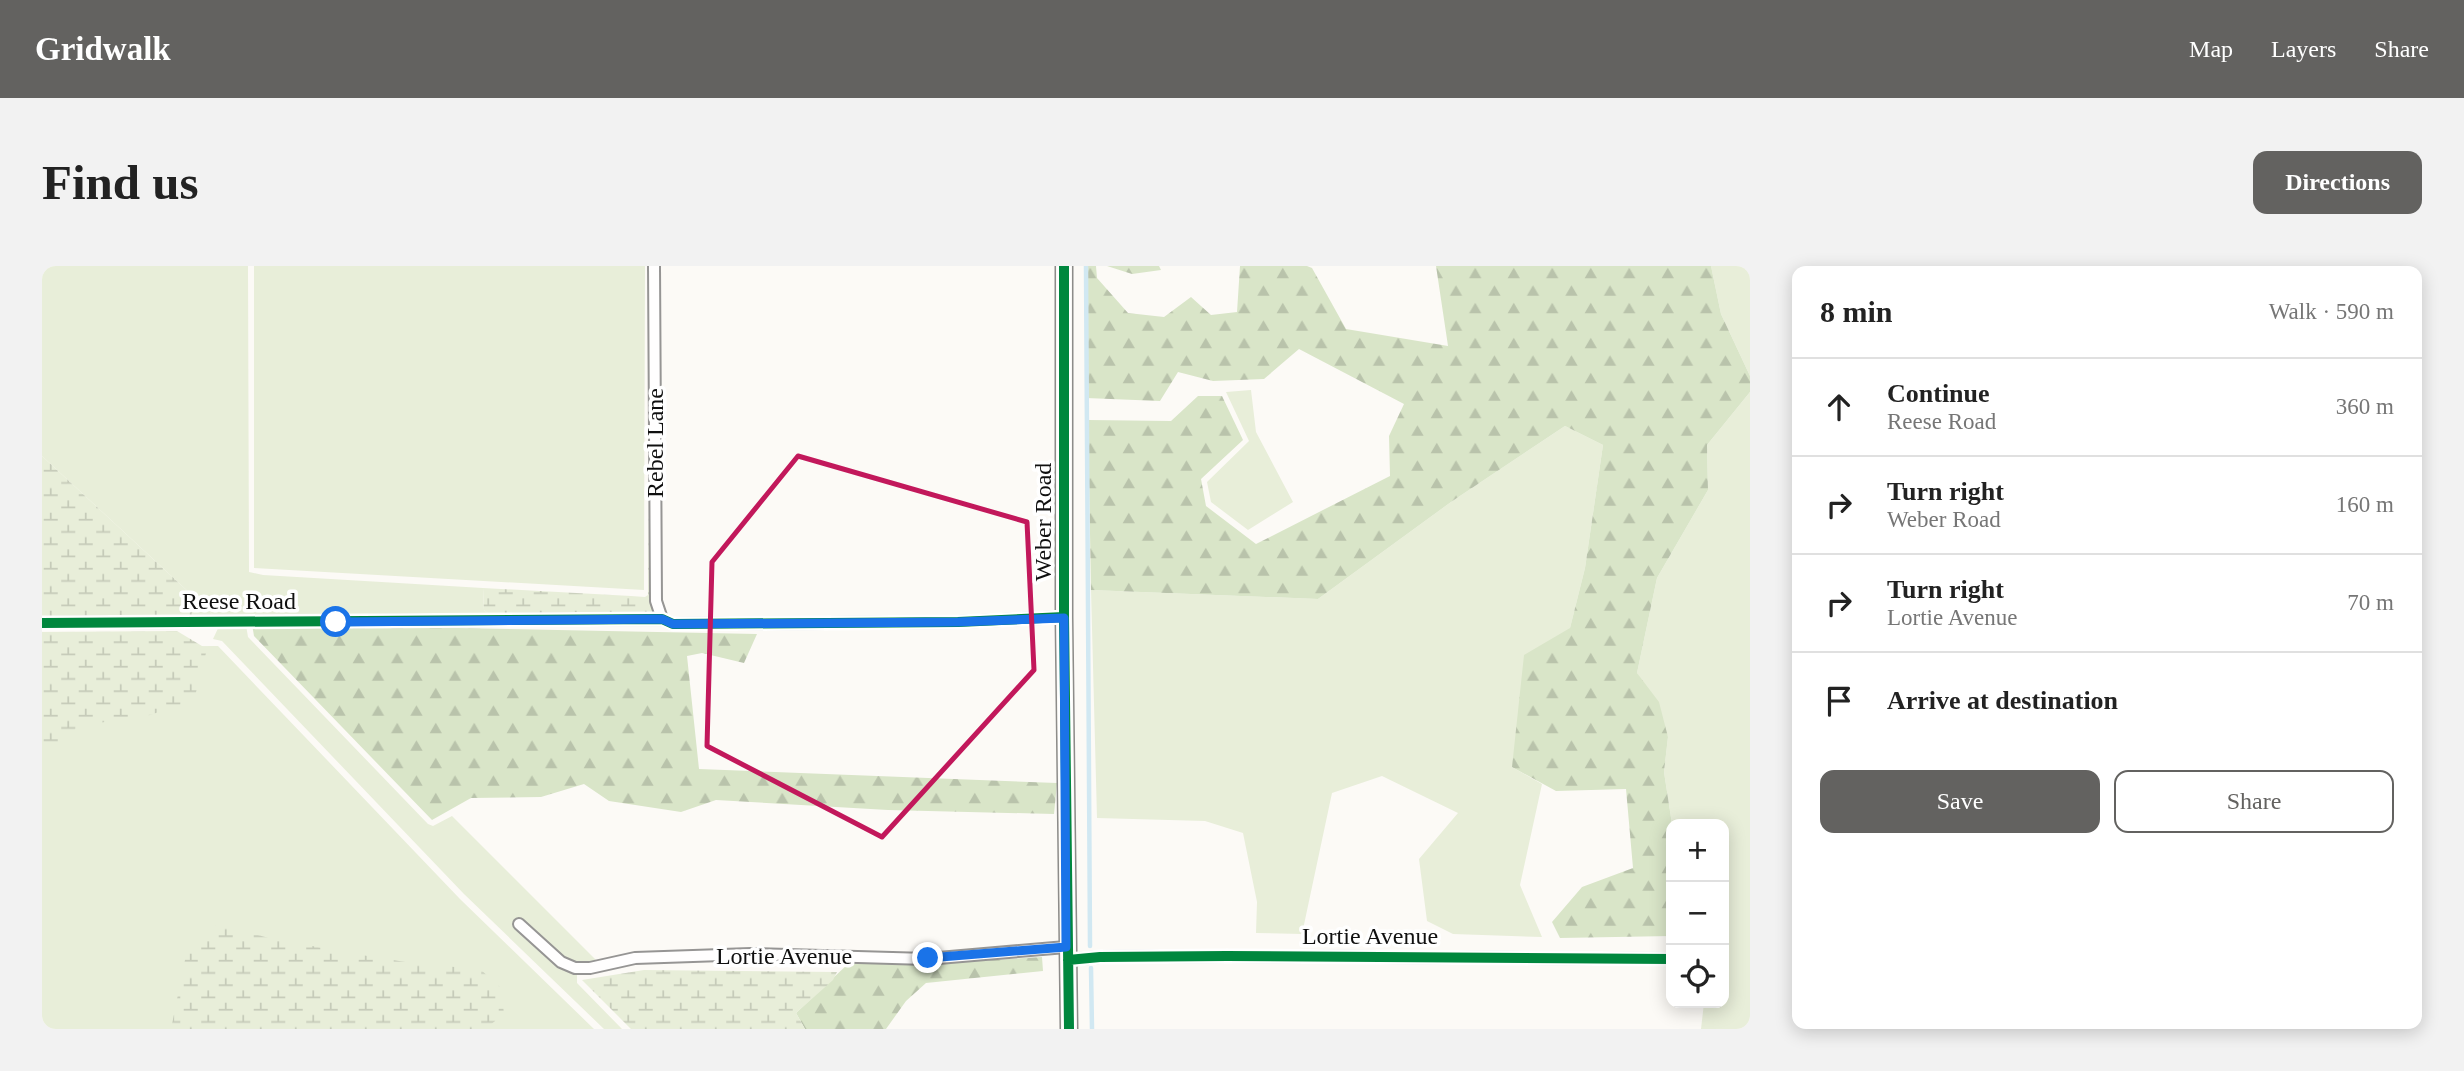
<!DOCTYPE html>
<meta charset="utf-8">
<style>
body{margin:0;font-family:Georgia,serif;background:#f2f2f2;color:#222}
.controls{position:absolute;right:21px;bottom:21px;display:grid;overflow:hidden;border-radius:14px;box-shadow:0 4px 18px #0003}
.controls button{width:63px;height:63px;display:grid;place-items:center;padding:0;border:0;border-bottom:2px solid #e0e0e0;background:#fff;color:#222;font:35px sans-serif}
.stop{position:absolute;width:21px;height:21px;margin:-16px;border:5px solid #1a73e8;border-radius:50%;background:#fff}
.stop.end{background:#1a73e8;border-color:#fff;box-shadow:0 2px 7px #0008}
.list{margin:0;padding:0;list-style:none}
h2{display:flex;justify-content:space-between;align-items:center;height:91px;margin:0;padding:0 28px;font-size:30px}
h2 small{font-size:23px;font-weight:400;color:#767676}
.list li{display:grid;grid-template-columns:46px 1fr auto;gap:21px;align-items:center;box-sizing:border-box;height:98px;padding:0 28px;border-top:2px solid #e0e0e0}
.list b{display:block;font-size:26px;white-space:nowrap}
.list p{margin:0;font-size:23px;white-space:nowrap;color:#767676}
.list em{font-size:23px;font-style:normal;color:#767676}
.actions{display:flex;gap:14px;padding:21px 28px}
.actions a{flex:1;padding:16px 0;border:2px solid #636260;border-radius:14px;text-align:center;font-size:24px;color:#636260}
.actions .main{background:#636260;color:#fff}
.icon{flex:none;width:38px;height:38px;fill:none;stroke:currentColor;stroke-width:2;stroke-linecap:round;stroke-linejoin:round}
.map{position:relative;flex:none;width:1708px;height:763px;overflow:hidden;border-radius:14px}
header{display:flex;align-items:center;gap:42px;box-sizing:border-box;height:98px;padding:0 35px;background:#636260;color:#fff}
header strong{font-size:33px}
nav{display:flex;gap:38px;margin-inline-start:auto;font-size:24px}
.intro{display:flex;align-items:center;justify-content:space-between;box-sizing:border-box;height:168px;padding:0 42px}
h1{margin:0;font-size:49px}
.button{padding:18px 32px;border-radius:14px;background:#636260;color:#fff;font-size:24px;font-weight:700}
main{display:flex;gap:42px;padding:0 42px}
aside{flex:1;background:#fff;border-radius:14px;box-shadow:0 4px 18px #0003}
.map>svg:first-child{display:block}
.grass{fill:#e8eed9}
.forest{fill:url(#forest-firs)}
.wetland{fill:url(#wetland-marsh)}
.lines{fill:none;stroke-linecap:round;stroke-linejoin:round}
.stream{stroke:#d1e8f2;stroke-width:4.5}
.street-casing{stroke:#969594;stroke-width:14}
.secondary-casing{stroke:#8d8c8a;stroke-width:19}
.street{stroke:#fffefe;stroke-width:10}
.secondary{stroke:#f4f2ec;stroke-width:16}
.cycleway-casing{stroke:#fff;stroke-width:15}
.cycleway{stroke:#00873e;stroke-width:10}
.route{stroke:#1a73e8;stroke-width:9}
.marked{fill:none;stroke:#c2185b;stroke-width:5;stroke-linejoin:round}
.labels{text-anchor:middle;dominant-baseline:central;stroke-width:7;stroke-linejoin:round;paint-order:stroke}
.street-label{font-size:24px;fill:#101010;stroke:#fff}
</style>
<header>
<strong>Gridwalk</strong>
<nav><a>Map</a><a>Layers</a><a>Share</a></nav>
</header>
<div class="intro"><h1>Find us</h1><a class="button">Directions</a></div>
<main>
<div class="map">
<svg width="1708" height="763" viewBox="0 0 1708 763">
<defs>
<pattern id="forest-firs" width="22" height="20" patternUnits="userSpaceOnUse" patternTransform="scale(1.75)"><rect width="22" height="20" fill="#d9e5c8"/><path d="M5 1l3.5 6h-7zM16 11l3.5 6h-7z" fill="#b9c3ab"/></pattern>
<pattern id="wetland-marsh" width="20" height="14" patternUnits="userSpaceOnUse" patternTransform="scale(1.75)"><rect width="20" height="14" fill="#e8eed9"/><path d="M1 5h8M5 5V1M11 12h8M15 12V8" fill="none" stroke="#c6cbb9"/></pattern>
</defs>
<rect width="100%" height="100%" fill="#fcfaf6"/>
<!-- grass -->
<path class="grass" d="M 0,0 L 206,0 L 207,306 L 221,309 L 441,322 L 442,344 L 457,356 L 204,359 L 206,371 L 386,558 L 391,560 L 410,550 L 563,703 L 535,709 L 535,717 L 580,763 L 562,763 L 422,628 L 180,375 L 171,373 L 179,356 L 0,190 Z
M 212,0 L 603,0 L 602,324 L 212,302 Z
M 1669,0 L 1708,0 L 1708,110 L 1679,48 Z
M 1209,124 L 1214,166 L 1251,236 L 1206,264 L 1169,236 L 1165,216 L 1207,175 L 1184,126 Z
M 1708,126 L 1708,763 L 1659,763 L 1662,737 L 1682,737 L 1682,558 L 1630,558 L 1622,506 L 1626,471 L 1595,407 L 1615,312 L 1666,224 L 1665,179 Z
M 1523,160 L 1561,179 L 1543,302 L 1528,362 L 1470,501 L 1500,518 L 1478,619 L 1500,671 L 1411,668 L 1385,655 L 1377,593 L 1416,547 L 1340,510 L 1290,527 L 1260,668 L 1214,667 L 1215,636 L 1201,567 L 1163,555 L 1055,552 L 1049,324 L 1276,333 L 1409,236 Z
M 176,380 L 418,633 L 552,763 L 0,763 L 0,381 Z"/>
<!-- forest -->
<path class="forest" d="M 1045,0 L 1054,0 L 1055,12 L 1086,47 L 1122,51 L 1149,31 L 1169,49 L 1195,46 L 1198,0 L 1265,0 L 1270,2 L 1304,63 L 1406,80 L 1394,0 L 1669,0 L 1679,48 L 1708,110 L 1708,126 L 1665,179 L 1666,224 L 1615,312 L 1595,407 L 1617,436 L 1626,471 L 1622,506 L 1630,558 L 1629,670 L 1518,672 L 1510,656 L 1540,621 L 1591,602 L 1584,523 L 1514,525 L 1470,501 L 1482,389 L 1528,362 L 1543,302 L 1561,179 L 1523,160 L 1409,236 L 1276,333 L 1049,324 L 1046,154 L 1129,155 L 1156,130 L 1180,130 L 1201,174 L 1159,213 L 1164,240 L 1214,278 L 1348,210 L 1347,170 L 1362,138 L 1257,83 L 1222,113 L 1171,115 L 1136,106 L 1118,135 L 1044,132 Z
M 1065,0 L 1117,0 L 1119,4 L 1090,8 Z
M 210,358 L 715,368 L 702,397 L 660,387 L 645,390 L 657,503 L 1015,517 L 1012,548 L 846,544 L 674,534 L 639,546 L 567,535 L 542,518 L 499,531 L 429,532 L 390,554 L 212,370 Z
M 1000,691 L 1001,705 L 884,717 L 864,735 L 844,763 L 763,763 L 754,747 L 807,697 L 868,699 Z"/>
<!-- wetland -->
<path class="wetland" d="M 609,4 L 616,285 L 620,334 L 630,359 L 457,356 L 442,344 L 441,322 L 589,330 L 603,331 L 606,329 Z
M 0,190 L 179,356 L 0,359 Z
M 135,365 L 165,383 L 152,434 L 108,449 L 37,460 L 6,487 L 0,497 L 0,366 Z
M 175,658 L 227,672 L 313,688 L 376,698 L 438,703 L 459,722 L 462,748 L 443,763 L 129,763 L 144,689 Z
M 602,704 L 795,706 L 791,714 L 754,747 L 763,763 L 589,763 L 540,714 Z"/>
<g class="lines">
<!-- stream -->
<path class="stream" d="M 1044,0 L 1048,680
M 1049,702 L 1050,763"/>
<defs>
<path id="street" d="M 612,0 L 614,335 L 620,353
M 0,357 L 620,353 L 631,358 L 916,356 L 1022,351
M 477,658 L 519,696 L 533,702 L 548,702 L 593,692 L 709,688 L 885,693 L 1024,681
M 1026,694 L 1058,691 L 1185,690 L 1629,693"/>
<path id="secondary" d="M 1022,0 L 1022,351 L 1027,763"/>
</defs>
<!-- street casing -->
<use href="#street" class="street-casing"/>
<!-- secondary casing -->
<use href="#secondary" class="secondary-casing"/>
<!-- street -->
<use href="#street" class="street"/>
<!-- secondary -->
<use href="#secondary" class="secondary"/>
<defs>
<path id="cycleway" d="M 1022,0 L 1022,351 L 1027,763
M 0,357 L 620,353 L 631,358 L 916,356 L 1022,351
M 1026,694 L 1058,691 L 1185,690 L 1629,693"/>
</defs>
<!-- cycleway casing -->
<use href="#cycleway" class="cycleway-casing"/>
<!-- cycleway -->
<use href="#cycleway" class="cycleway"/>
</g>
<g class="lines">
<!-- route -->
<path class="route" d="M 294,356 L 620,353 L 631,358 L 916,356 L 1022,352 L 1024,681 L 886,692"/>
</g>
<!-- marked area -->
<path class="marked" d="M 756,190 L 985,256 L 992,404 L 840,571 L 665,480 L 670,296 Z"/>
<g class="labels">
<!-- street labels -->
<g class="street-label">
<text transform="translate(613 177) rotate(-90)">Rebel Lane</text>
<text transform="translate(1001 256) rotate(-90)">Weber Road</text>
<text x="197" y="335">Reese Road</text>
<text x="1328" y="670">Lortie Avenue</text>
<text x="742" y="690">Lortie Avenue</text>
</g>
</g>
</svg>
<div class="controls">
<button>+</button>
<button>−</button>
<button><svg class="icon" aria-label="locate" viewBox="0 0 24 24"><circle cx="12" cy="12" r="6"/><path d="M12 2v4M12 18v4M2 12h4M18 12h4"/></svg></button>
</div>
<div class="stop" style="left:294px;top:356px"></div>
<div class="stop end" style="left:886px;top:692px"></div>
</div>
<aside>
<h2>8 min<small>Walk · 590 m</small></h2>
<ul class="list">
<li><svg class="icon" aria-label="ahead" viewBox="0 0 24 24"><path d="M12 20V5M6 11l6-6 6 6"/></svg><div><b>Continue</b><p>Reese Road</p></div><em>360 m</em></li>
<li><svg class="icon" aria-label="right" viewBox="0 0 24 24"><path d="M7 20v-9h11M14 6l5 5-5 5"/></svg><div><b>Turn right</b><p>Weber Road</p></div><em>160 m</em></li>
<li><svg class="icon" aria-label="right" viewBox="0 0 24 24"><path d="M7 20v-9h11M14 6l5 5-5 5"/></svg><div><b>Turn right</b><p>Lortie Avenue</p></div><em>70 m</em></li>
<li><svg class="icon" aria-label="arrive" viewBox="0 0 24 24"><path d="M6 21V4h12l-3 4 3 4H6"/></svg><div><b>Arrive at destination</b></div></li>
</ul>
<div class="actions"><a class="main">Save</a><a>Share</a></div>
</aside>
</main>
